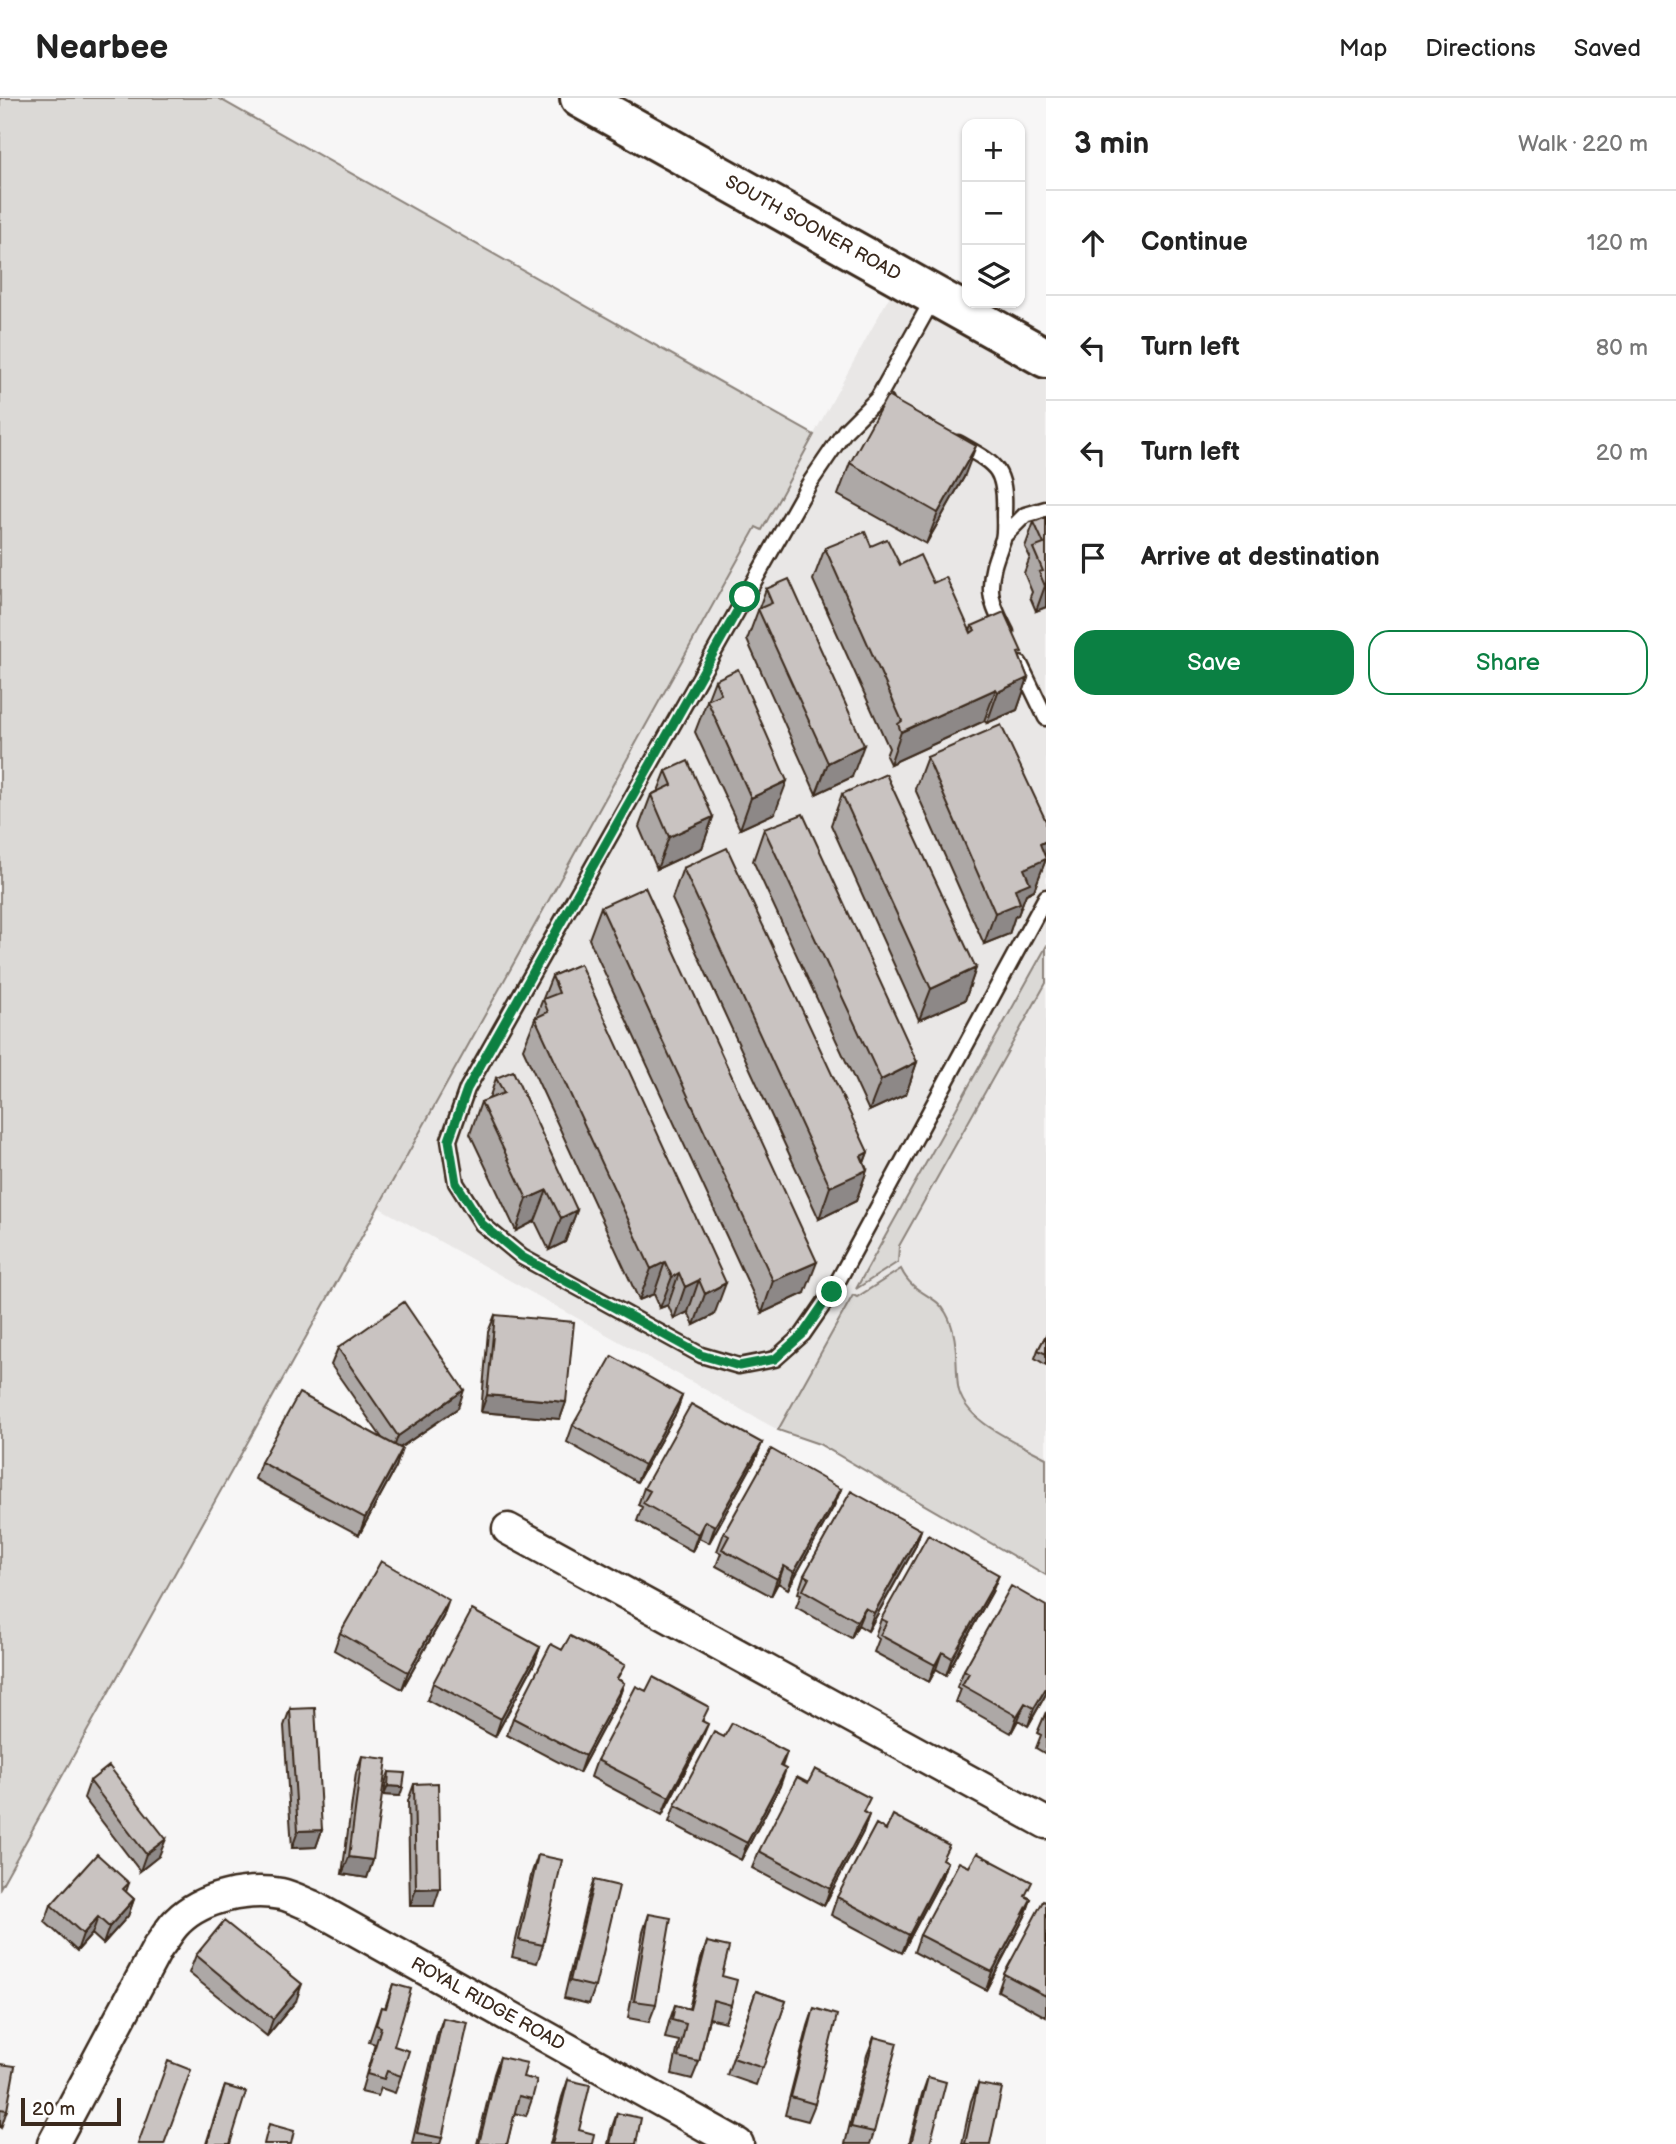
<!DOCTYPE html>
<meta charset="utf-8">
<style>
body{margin:0;font-family:"Balsamiq Sans",sans-serif;background:#f6f6f6;color:#222}
.controls{position:absolute;right:21px;top:21px;display:grid;overflow:hidden;border-radius:14px;box-shadow:0 2px 5px #0004}
.controls button{width:63px;height:63px;display:grid;place-items:center;padding:0;border:0;border-bottom:2px solid #e0e0e0;background:#fff;color:#222;font:35px sans-serif}
.scale{position:absolute;left:21px;bottom:18px;width:100px;box-sizing:border-box;padding-left:7px;border:4px solid #3b2a1e;border-top:0;font-size:19px;line-height:24px;white-space:nowrap;color:#3b2a1e;-webkit-text-stroke:5px #fff;paint-order:stroke}
.stop{position:absolute;width:21px;height:21px;margin:-16px;border:5px solid #0b8043;border-radius:50%;background:#fff}
.stop.end{background:#0b8043;border-color:#fff;box-shadow:0 2px 7px #0008}
.list{margin:0;padding:0;list-style:none}
h2{display:flex;justify-content:space-between;align-items:center;height:91px;margin:0;padding:0 28px;font-size:30px}
h2 small{font-size:23px;font-weight:400;color:#767676}
.list li{display:grid;grid-template-columns:46px 1fr auto;gap:21px;align-items:center;box-sizing:border-box;height:105px;padding:0 28px;border-top:2px solid #e0e0e0}
.list b{display:block;font-size:26px;white-space:nowrap}
.list em{font-size:23px;font-style:normal;color:#767676}
.actions{display:flex;gap:14px;padding:21px 28px}
.actions a{flex:1;padding:16px 0;border:2px solid #0b8043;border-radius:21px;text-align:center;font-size:24px;color:#0b8043}
.actions .main{background:#0b8043;color:#fff}
.icon{flex:none;width:38px;height:38px;fill:none;stroke:currentColor;stroke-width:2;stroke-linecap:round;stroke-linejoin:round}
.map{position:relative;flex:none;width:1046px;height:2046px;overflow:hidden}
header{display:flex;align-items:center;gap:42px;box-sizing:border-box;height:98px;padding:0 35px;background:#fff;border-bottom:2px solid #e0e0e0}
header strong{font-size:33px}
nav{display:flex;gap:38px;margin-inline-start:auto;font-size:24px}
main{display:flex}
aside{flex:1;background:#fff}
.map>svg:first-child{display:block}
.built{fill:#e9e7e6}
.green{fill:#dbd9d6;stroke:#8b827a;stroke-width:2}
.lines{fill:none;stroke-linecap:round;stroke-linejoin:round}
.service-casing{stroke:#3b2a1e;stroke-width:19}
.minor-casing{stroke:#3b2a1e;stroke-width:35}
.secondary-casing{stroke:#3b2a1e;stroke-width:44}
.service{stroke:#fff;stroke-width:14}
.minor{stroke:#fff;stroke-width:30}
.secondary{stroke:#fff;stroke-width:38}
.wall{fill:#ada8a6;stroke:#3b2a1e;stroke-width:2}
.shaded-wall{fill:#8d8887;stroke:#3b2a1e;stroke-width:2}
.building{fill:#c9c3c1;stroke:#3b2a1e;stroke-width:2}
.route{stroke:#0b8043;stroke-width:9}
.labels{text-anchor:middle;dominant-baseline:central;stroke-width:5;stroke-linejoin:round;paint-order:stroke}
.street-label{font-size:18px;fill:#3b2a1e;stroke:#fff}
</style>
<header>
<strong>Nearbee</strong>
<nav><a>Map</a><a>Directions</a><a>Saved</a></nav>
</header>
<main>
<div class="map">
<svg width="1046" height="2046" viewBox="0 0 1046 2046">
<rect width="100%" height="100%" fill="#f7f6f6"/>
<filter id="ink" filterUnits="userSpaceOnUse"><feTurbulence type="fractalNoise" baseFrequency=".0143" numOctaves="2"/><feDisplacementMap in="SourceGraphic" scale="14" xChannelSelector="R" yChannelSelector="G"/><feConvolveMatrix kernelMatrix="1 2 1 2 8 2 1 2 1" color-interpolation-filters="sRGB"/></filter>
<g filter="url(#ink)">
<!-- built -->
<path class="built" d="M 900,179 L 1046,260 L 1046,1477 L 819,1346 L 778,1332 L 378,1109 L 756,429 L 762,431 Z"/>
<!-- green -->
<path class="green" d="M 0,0 L 218,0 L 814,337 L 762,432 L 756,429 L 0,1790 Z
M 1046,849 L 1046,885 L 899,1148 L 898,1164 L 856,1191 Z
M 901,1171 C 913,1197 936,1196 946,1215 C 959,1238 955,1263 958,1288 C 963,1324 1017,1344 1046,1360 L 1046,1477 L 819,1346 L 778,1332 L 853,1197 L 857,1199 Z"/>
<g class="lines">
<defs>
<path id="service" d="M 878,300 L 845,333 L 809,386 L 467,991 L 449,1042 L 456,1085 L 482,1126 L 522,1159 L 701,1257 L 739,1268 L 775,1261 L 803,1236 L 832,1194 L 1046,799
M 886,304 L 878,300 L 934,199
M 958,345 C 995,366 1006,369 1004,415 C 1004,423 1005,433 1003,441 C 997,458 991,471 991,488 C 990,504 999,520 1006,534
M 1004,438 L 1025,417 L 1046,411
M 1020,566 L 1046,620"/>
<path id="minor" d="M 508,1431 L 1046,1725
M 53,2046 L 158,1849 C 165,1841 170,1830 178,1823 C 202,1799 248,1790 281,1796 C 291,1798 302,1804 312,1808 L 738,2046"/>
<path id="secondary" d="M 580,0 L 1046,260"/>
</defs>
<!-- service casing -->
<use href="#service" class="service-casing"/>
<!-- minor casing -->
<use href="#minor" class="minor-casing"/>
<!-- secondary casing -->
<use href="#secondary" class="secondary-casing"/>
<!-- service -->
<use href="#service" class="service"/>
<!-- minor -->
<use href="#minor" class="minor"/>
<!-- secondary -->
<use href="#secondary" class="secondary"/>
</g>
<!-- wall -->
<path class="wall" d="M 850,365 L 964,379 L 926,446 L 838,397 Z
M 1046,419 L 1046,509 L 1036,513 L 1030,499 L 1032,494 L 1024,475 L 1030,459 L 1025,449 L 1034,424 Z
M 871,448 L 900,467 L 933,485 L 970,533 L 972,528 L 1020,560 L 1028,580 L 1017,612 L 987,625 L 984,623 L 890,666 L 886,658 L 889,650 L 813,482 L 825,450 Z
M 766,491 L 852,679 L 816,696 L 747,542 Z
M 715,582 L 775,715 L 740,731 L 695,634 Z
M 927,659 L 1046,761 L 1034,792 L 1026,796 L 1018,817 L 1015,818 L 1009,836 L 984,846 L 915,691 Z
M 666,673 L 713,719 L 702,750 L 657,771 L 639,729 L 651,697 L 658,693 Z
M 842,696 L 976,870 L 965,902 L 919,922 L 831,727 Z
M 764,731 L 917,964 L 906,996 L 869,1013 L 753,763 Z
M 683,770 L 868,1054 L 864,1065 L 867,1072 L 856,1103 L 819,1121 L 672,801 Z
M 601,809 L 805,1195 L 762,1215 L 589,841 Z
M 580,866 L 714,1217 L 694,1227 L 688,1214 L 674,1221 L 668,1207 L 660,1210 L 654,1196 L 639,1202 L 523,951 L 552,878 Z
M 496,980 L 577,1112 L 565,1144 L 549,1152 L 535,1123 L 516,1133 L 470,1036 L 481,1004 L 489,1001 Z
M 495,1217 L 566,1304 L 560,1321 L 481,1314 L 488,1234 Z
M 1046,1237 L 1046,1267 L 1035,1260 L 1038,1252 Z
M 338,1250 L 458,1310 L 400,1350 L 396,1369 L 359,1437 L 255,1381 L 261,1364 L 382,1340 L 331,1267 Z
M 682,1298 L 676,1315 L 637,1384 L 567,1344 L 573,1327 Z
M 762,1345 L 755,1362 L 709,1445 L 699,1440 L 692,1453 L 637,1423 L 642,1409 L 638,1407 L 644,1390 Z
M 841,1391 L 834,1408 L 788,1491 L 778,1485 L 771,1498 L 716,1468 L 721,1455 L 717,1453 L 724,1435 Z
M 921,1432 L 915,1449 L 868,1533 L 858,1527 L 851,1540 L 796,1509 L 801,1496 L 798,1495 L 804,1477 Z
M 992,1494 L 946,1577 L 936,1571 L 929,1584 L 874,1554 L 879,1541 L 875,1538 L 881,1521 Z
M 443,1519 L 402,1591 L 334,1552 L 340,1535 Z
M 540,1549 L 534,1566 L 495,1639 L 427,1602 L 433,1585 Z
M 964,1572 L 1046,1596 L 1028,1628 L 1018,1622 L 1011,1635 L 956,1604 L 961,1591 L 957,1589 Z
M 620,1582 L 624,1585 L 618,1602 L 579,1675 L 507,1637 L 513,1620 Z
M 290,1611 L 322,1732 L 316,1749 L 292,1750 L 284,1628 Z
M 1046,1614 L 1046,1656 L 1036,1650 L 1041,1637 L 1037,1635 Z
M 703,1623 L 701,1643 L 662,1717 L 591,1679 L 597,1662 Z
M 724,1639 L 787,1654 L 782,1669 L 780,1688 L 741,1762 L 669,1724 L 675,1707 Z
M 362,1658 L 373,1762 L 367,1780 L 342,1776 L 356,1675 Z
M 389,1674 L 400,1698 L 384,1697 L 386,1682 Z
M 90,1683 L 159,1758 L 140,1773 L 84,1700 Z
M 414,1686 L 434,1808 L 410,1808 L 408,1703 Z
M 865,1715 L 863,1734 L 824,1808 L 752,1770 L 759,1753 Z
M 538,1757 L 543,1847 L 537,1865 L 512,1859 L 532,1774 Z
M 943,1762 L 947,1764 L 941,1781 L 902,1855 L 831,1817 L 837,1799 Z
M 594,1782 L 595,1889 L 589,1906 L 564,1900 L 588,1799 Z
M 129,1785 L 126,1794 L 134,1801 L 128,1818 L 103,1846 L 92,1836 L 77,1853 L 45,1824 L 51,1807 Z
M 1027,1799 L 1031,1801 L 1025,1818 L 986,1892 L 914,1854 L 920,1837 Z
M 1046,1804 L 1046,1919 L 998,1893 L 1004,1876 Z
M 649,1816 L 656,1906 L 649,1924 L 628,1920 L 643,1834 Z
M 707,1844 L 722,1878 L 731,1907 L 725,1924 L 709,1920 L 699,1964 L 692,1981 L 672,1976 L 679,1943 L 665,1940 L 669,1924 L 675,1907 L 689,1911 L 701,1861 Z
M 196,1857 L 296,1903 L 267,1938 L 189,1875 Z
M 393,1886 L 394,1948 L 401,1978 L 395,1995 L 381,1990 L 378,1998 L 361,1994 L 375,1946 L 369,1944 L 381,1909 L 385,1910 Z
M 756,1893 L 786,1903 L 756,1987 L 727,1977 Z
M 814,1910 L 815,2006 L 808,2023 L 785,2017 L 808,1928 Z
M 443,1920 L 442,2040 L 440,2046 L 412,2046 L 437,1937 Z
M 874,1939 L 874,2034 L 870,2046 L 845,2046 L 867,1957 Z
M 500,1959 L 523,1979 L 532,2001 L 526,2018 L 514,2015 L 507,2046 L 477,2046 L 494,1976 Z
M 0,1966 L 7,2012 L 1,2030 L 0,2029 Z
M 928,1979 L 930,2046 L 909,2046 L 922,1996 Z
M 568,1982 L 579,2032 L 592,2046 L 550,2046 L 562,1999 Z
M 978,1986 L 990,2046 L 962,2046 L 971,2003 Z
M 225,1988 L 230,2046 L 206,2046 L 219,2005 Z
M 617,2015 L 636,2046 L 608,2046 L 611,2032 Z"/>
<!-- shaded-wall -->
<path class="shaded-wall" d="M 976,348 L 964,379 L 926,446 L 938,415 Z
M 1045,488 L 1046,488 L 1046,509 L 1036,513 Z
M 1028,580 L 1017,612 L 987,625 L 998,594 Z
M 996,591 L 984,623 L 890,666 L 901,634 Z
M 864,647 L 852,679 L 816,696 L 828,665 Z
M 787,683 L 775,715 L 740,731 L 751,700 Z
M 713,719 L 702,750 L 657,771 L 669,739 Z
M 1046,743 L 1046,761 L 1034,792 L 1026,796 L 1018,817 L 1015,818 L 1009,836 L 984,846 L 995,815 L 1040,746 Z
M 976,870 L 965,902 L 919,922 L 931,891 Z
M 917,964 L 906,996 L 869,1013 L 881,982 Z
M 868,1054 L 860,1075 L 867,1072 L 856,1103 L 819,1121 L 830,1089 L 861,1058 Z
M 547,1092 L 535,1123 L 516,1133 L 527,1101 Z
M 577,1112 L 565,1144 L 549,1152 L 561,1120 Z
M 665,1164 L 654,1196 L 639,1202 L 651,1171 Z
M 817,1164 L 805,1195 L 762,1215 L 773,1183 Z
M 679,1175 L 668,1207 L 660,1210 L 672,1179 Z
M 699,1182 L 688,1214 L 674,1221 L 685,1189 Z
M 726,1185 L 714,1217 L 694,1227 L 705,1196 Z
M 464,1292 L 458,1310 L 392,1355 L 398,1338 Z
M 487,1297 L 566,1304 L 560,1321 L 481,1314 Z
M 682,1298 L 676,1315 L 637,1384 L 644,1367 Z
M 762,1345 L 755,1362 L 709,1445 L 715,1428 Z
M 402,1351 L 396,1369 L 359,1437 L 365,1420 Z
M 841,1391 L 834,1408 L 788,1491 L 794,1474 Z
M 705,1423 L 699,1440 L 692,1453 L 698,1436 Z
M 921,1432 L 915,1449 L 868,1533 L 874,1515 Z
M 784,1468 L 778,1485 L 771,1498 L 777,1481 Z
M 999,1477 L 992,1494 L 946,1577 L 952,1560 Z
M 449,1502 L 443,1519 L 402,1591 L 408,1574 Z
M 865,1510 L 858,1527 L 851,1540 L 857,1523 Z
M 540,1549 L 534,1566 L 495,1639 L 501,1621 Z
M 942,1554 L 936,1571 L 929,1584 L 935,1567 Z
M 624,1585 L 618,1602 L 579,1675 L 585,1658 Z
M 1046,1590 L 1046,1596 L 1028,1628 L 1034,1610 Z
M 1025,1605 L 1018,1622 L 1011,1635 L 1017,1618 Z
M 708,1626 L 701,1643 L 662,1717 L 669,1699 Z
M 786,1671 L 780,1688 L 741,1762 L 747,1745 Z
M 388,1688 L 403,1689 L 400,1698 L 384,1697 Z
M 869,1717 L 863,1734 L 824,1808 L 830,1791 Z
M 322,1732 L 316,1749 L 292,1750 L 298,1733 Z
M 166,1741 L 159,1758 L 140,1773 L 146,1756 Z
M 349,1759 L 373,1762 L 367,1780 L 342,1776 Z
M 947,1764 L 941,1781 L 902,1855 L 909,1837 Z
M 440,1790 L 434,1808 L 410,1808 L 416,1791 Z
M 134,1801 L 128,1818 L 103,1846 L 109,1829 Z
M 1031,1801 L 1025,1818 L 986,1892 L 992,1874 Z
M 98,1819 L 92,1836 L 77,1853 L 83,1836 Z
M 302,1886 L 296,1903 L 267,1938 L 273,1921 Z"/>
<!-- building -->
<path class="building" d="M 887,298 L 976,348 L 938,415 L 850,365 Z
M 1046,419 L 1046,488 L 1045,488 L 1039,474 L 1043,473 L 1033,450 L 1044,446 L 1034,424 Z
M 865,434 L 871,448 L 887,441 L 900,467 L 920,457 L 933,485 L 946,479 L 971,535 L 975,532 L 972,528 L 1004,514 L 1022,554 L 1018,555 L 1028,580 L 998,594 L 996,591 L 901,634 L 898,626 L 902,623 L 825,450 Z
M 789,481 L 864,647 L 828,665 L 758,511 L 772,505 L 766,491 Z
M 738,571 L 787,683 L 751,700 L 707,602 L 721,596 L 715,582 Z
M 1001,627 L 1046,723 L 1046,743 L 1040,746 L 1046,761 L 1024,771 L 1030,785 L 1015,791 L 1020,805 L 995,815 L 927,659 Z
M 688,663 L 713,719 L 669,739 L 651,697 L 672,687 L 666,673 Z
M 886,676 L 976,870 L 931,891 L 842,696 Z
M 803,716 L 917,964 L 881,982 L 764,731 Z
M 727,750 L 868,1054 L 861,1058 L 867,1072 L 830,1089 L 683,770 Z
M 645,789 L 817,1164 L 773,1183 L 601,809 Z
M 580,866 L 726,1185 L 705,1196 L 699,1182 L 685,1189 L 679,1175 L 672,1179 L 665,1164 L 651,1171 L 535,920 L 548,914 L 543,901 L 559,895 L 552,878 Z
M 513,973 L 577,1112 L 561,1120 L 547,1092 L 527,1101 L 481,1004 L 504,995 L 496,980 Z
M 404,1204 L 464,1292 L 398,1338 L 338,1250 Z
M 495,1217 L 574,1224 L 566,1304 L 487,1297 Z
M 1046,1237 L 1046,1256 L 1038,1252 Z
M 612,1258 L 682,1298 L 644,1367 L 573,1327 Z
M 299,1295 L 402,1351 L 365,1420 L 261,1364 Z
M 691,1306 L 762,1345 L 715,1428 L 705,1423 L 698,1436 L 643,1405 L 650,1393 L 644,1390 Z
M 771,1351 L 841,1391 L 794,1474 L 784,1468 L 777,1481 L 722,1451 L 729,1438 L 724,1435 Z
M 851,1393 L 921,1432 L 874,1515 L 865,1510 L 857,1523 L 803,1492 L 809,1480 L 804,1477 Z
M 928,1437 L 999,1477 L 952,1560 L 942,1554 L 935,1567 L 880,1537 L 887,1524 L 881,1521 Z
M 381,1463 L 449,1502 L 408,1574 L 340,1535 Z
M 1011,1488 L 1046,1508 L 1046,1590 L 1034,1610 L 1025,1605 L 1017,1618 L 962,1587 L 969,1575 L 964,1572 Z
M 472,1512 L 540,1549 L 501,1621 L 433,1585 Z
M 570,1538 L 625,1567 L 617,1581 L 624,1585 L 585,1658 L 513,1620 L 551,1546 L 562,1552 Z
M 653,1579 L 709,1609 L 702,1623 L 708,1626 L 669,1699 L 597,1662 L 636,1588 L 646,1593 Z
M 315,1610 L 322,1732 L 298,1733 L 290,1611 Z
M 732,1625 L 787,1654 L 780,1668 L 786,1671 L 747,1745 L 675,1707 L 714,1634 L 724,1639 Z
M 362,1658 L 387,1661 L 373,1762 L 349,1759 Z
M 109,1668 L 166,1741 L 146,1756 L 90,1683 Z
M 815,1671 L 870,1700 L 863,1714 L 869,1717 L 830,1791 L 759,1753 L 797,1679 L 808,1685 Z
M 389,1674 L 405,1675 L 403,1689 L 388,1688 Z
M 438,1685 L 440,1790 L 416,1791 L 414,1686 Z
M 893,1717 L 949,1747 L 942,1761 L 947,1764 L 909,1837 L 837,1799 L 876,1726 L 886,1732 Z
M 977,1755 L 1032,1784 L 1025,1798 L 1031,1801 L 992,1874 L 920,1837 L 959,1764 L 969,1769 Z
M 97,1756 L 129,1785 L 123,1791 L 134,1801 L 109,1829 L 98,1819 L 83,1836 L 51,1807 Z
M 538,1757 L 562,1762 L 543,1847 L 519,1842 Z
M 594,1782 L 619,1788 L 595,1889 L 570,1883 Z
M 1043,1803 L 1046,1804 L 1046,1898 L 1004,1876 Z
M 649,1816 L 671,1820 L 656,1906 L 634,1903 Z
M 224,1823 L 302,1886 L 273,1921 L 196,1857 Z
M 707,1844 L 729,1849 L 722,1878 L 737,1882 L 731,1907 L 713,1902 L 699,1964 L 678,1959 L 686,1926 L 672,1922 L 675,1907 L 690,1911 Z
M 393,1886 L 411,1891 L 394,1948 L 409,1953 L 401,1978 L 387,1973 L 384,1981 L 367,1976 L 381,1929 L 376,1927 L 381,1909 L 386,1910 Z
M 756,1893 L 786,1903 L 763,1970 L 733,1960 Z
M 814,1910 L 837,1917 L 815,2006 L 791,1999 Z
M 443,1920 L 468,1925 L 442,2040 L 417,2035 Z
M 874,1939 L 897,1945 L 874,2034 L 851,2029 Z
M 500,1959 L 527,1965 L 523,1979 L 537,1982 L 532,2001 L 519,1998 L 507,2046 L 479,2046 Z
M 168,1963 L 191,1972 L 164,2046 L 138,2046 Z
M 0,1966 L 15,1968 L 7,2012 L 0,2011 Z
M 928,1979 L 946,1984 L 930,2046 L 911,2046 Z
M 568,1982 L 590,1987 L 579,2032 L 594,2036 L 592,2046 L 552,2046 Z
M 978,1986 L 1002,1990 L 990,2046 L 965,2046 Z
M 225,1988 L 246,1994 L 230,2046 L 207,2046 Z
M 617,2015 L 641,2020 L 636,2046 L 610,2046 Z
M 269,2026 L 294,2033 L 291,2046 L 264,2046 Z"/>
</g>
<g class="lines" filter="url(#ink)">
<!-- route -->
<path class="route" d="M 745,499 L 467,991 L 449,1042 L 456,1085 L 482,1126 L 522,1159 L 701,1257 L 739,1268 L 775,1261 L 803,1236 L 832,1194"/>
</g>
<g class="labels">
<!-- street labels -->
<g class="street-label">
<text transform="translate(813 130) rotate(29)">SOUTH SOONER ROAD</text>
<text transform="translate(488 1906) rotate(29)">ROYAL RIDGE ROAD</text>
</g>
</g>
</svg>
<div class="controls">
<button>+</button>
<button>−</button>
<button><svg class="icon" aria-label="layers" viewBox="0 0 24 24"><path d="M12 4l9 5-9 5-9-5zM3 14l9 5 9-5"/></svg></button>
</div>
<div class="scale">20 m</div>
<div class="stop" style="left:745px;top:499px"></div>
<div class="stop end" style="left:832px;top:1194px"></div>
</div>
<aside>
<h2>3 min<small>Walk · 220 m</small></h2>
<ul class="list">
<li><svg class="icon" aria-label="ahead" viewBox="0 0 24 24"><path d="M12 20V5M6 11l6-6 6 6"/></svg><div><b>Continue</b></div><em>120 m</em></li>
<li><svg class="icon" aria-label="left" viewBox="0 0 24 24"><path d="M17 20v-9H6M10 6l-5 5 5 5"/></svg><div><b>Turn left</b></div><em>80 m</em></li>
<li><svg class="icon" aria-label="left" viewBox="0 0 24 24"><path d="M17 20v-9H6M10 6l-5 5 5 5"/></svg><div><b>Turn left</b></div><em>20 m</em></li>
<li><svg class="icon" aria-label="arrive" viewBox="0 0 24 24"><path d="M6 21V4h12l-3 4 3 4H6"/></svg><div><b>Arrive at destination</b></div></li>
</ul>
<div class="actions"><a class="main">Save</a><a>Share</a></div>
</aside>
</main>
